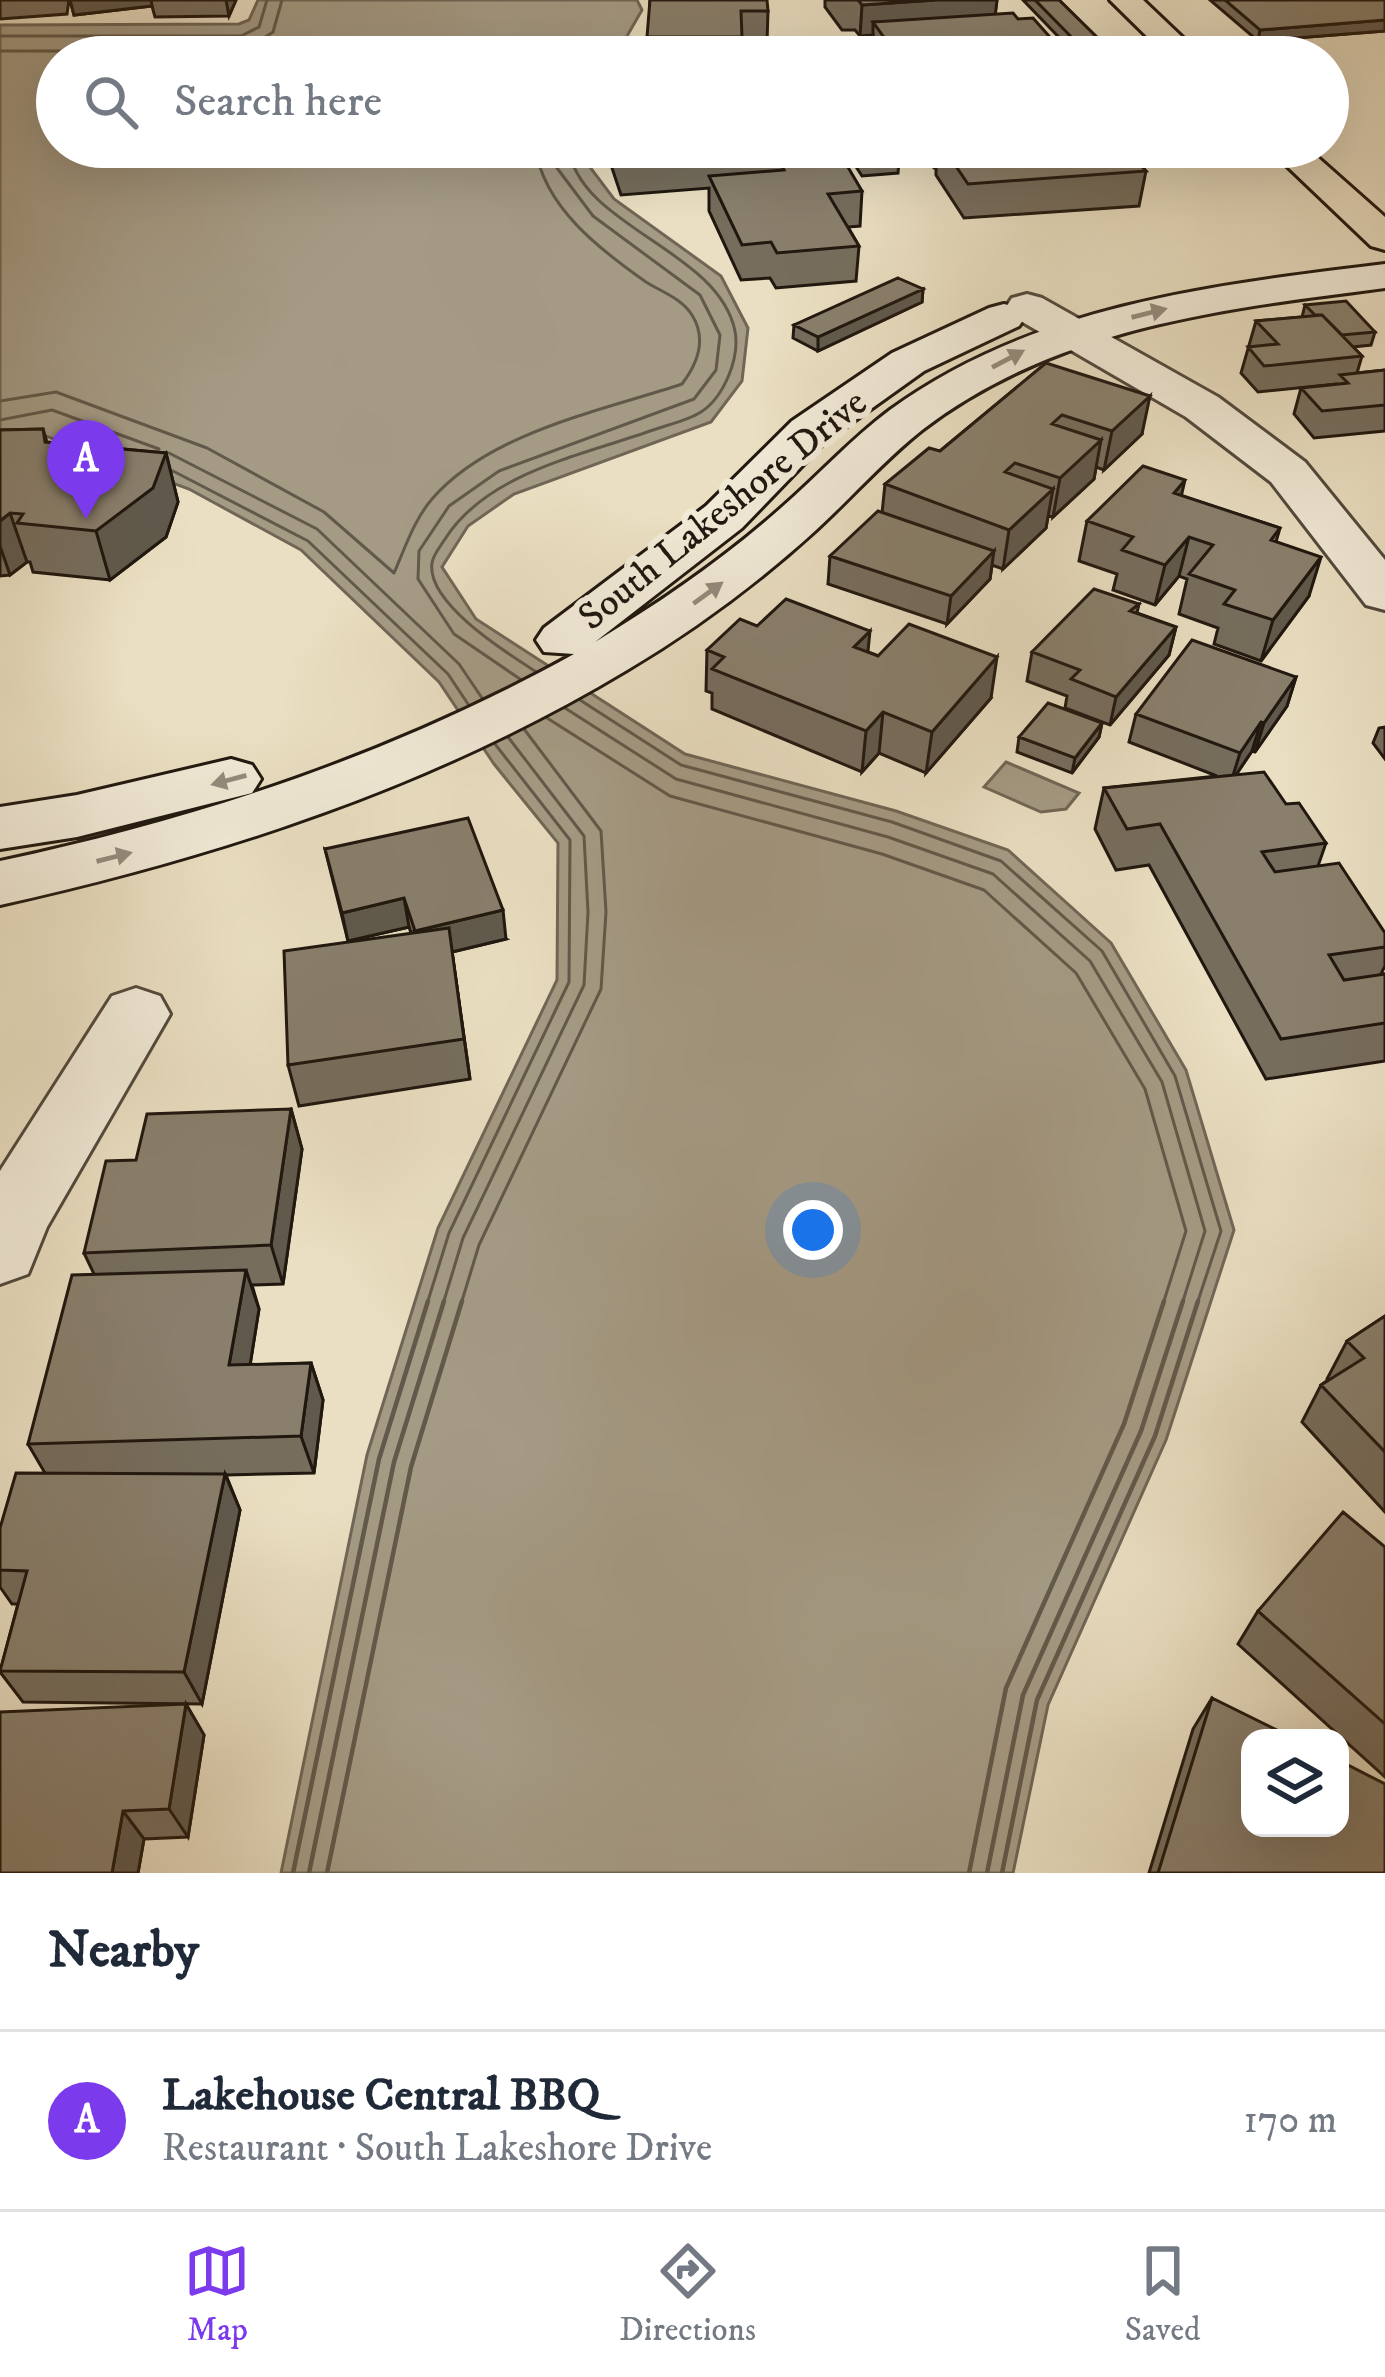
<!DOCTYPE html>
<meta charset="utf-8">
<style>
body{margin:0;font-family:"IM FELL DW Pica",serif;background:#f2f2f3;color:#1f2937}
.controls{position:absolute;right:36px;bottom:36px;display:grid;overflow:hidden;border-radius:24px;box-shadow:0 12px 48px #0002}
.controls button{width:108px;height:108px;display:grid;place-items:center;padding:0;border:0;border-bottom:3px solid #e0e1e3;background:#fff;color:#1f2937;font:60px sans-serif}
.you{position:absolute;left:813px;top:1230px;width:42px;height:42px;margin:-30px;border:9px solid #fff;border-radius:50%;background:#1a73e8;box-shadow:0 0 0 18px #1a73e833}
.badge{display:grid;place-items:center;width:78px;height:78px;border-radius:50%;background:#7c3aed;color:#fff;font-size:39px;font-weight:700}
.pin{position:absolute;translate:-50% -99px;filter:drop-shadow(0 3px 6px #0008)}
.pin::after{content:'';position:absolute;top:63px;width:42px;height:36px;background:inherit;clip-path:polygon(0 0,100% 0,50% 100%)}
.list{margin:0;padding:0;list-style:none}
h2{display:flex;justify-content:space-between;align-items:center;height:156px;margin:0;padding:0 48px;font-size:51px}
h2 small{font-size:39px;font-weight:400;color:#747a83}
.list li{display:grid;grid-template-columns:78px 1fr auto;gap:36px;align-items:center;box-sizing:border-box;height:180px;padding:0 48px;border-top:3px solid #e0e1e3}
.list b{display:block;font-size:45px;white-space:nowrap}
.list p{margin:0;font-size:39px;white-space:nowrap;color:#747a83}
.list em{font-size:39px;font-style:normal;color:#747a83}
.icon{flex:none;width:66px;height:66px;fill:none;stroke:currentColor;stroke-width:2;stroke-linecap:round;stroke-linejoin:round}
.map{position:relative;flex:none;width:1385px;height:1873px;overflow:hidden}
.search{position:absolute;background:#fff;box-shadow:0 12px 48px #0002;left:36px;right:36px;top:36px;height:132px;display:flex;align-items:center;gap:30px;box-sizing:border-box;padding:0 42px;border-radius:66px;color:#747a83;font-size:45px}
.sheet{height:336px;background:#fff}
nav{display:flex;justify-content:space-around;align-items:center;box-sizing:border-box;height:168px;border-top:3px solid #e0e1e3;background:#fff;font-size:33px;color:#747a83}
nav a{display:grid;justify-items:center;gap:6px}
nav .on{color:#7c3aed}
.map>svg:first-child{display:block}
.water{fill:#a59b85;stroke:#706656;stroke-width:3}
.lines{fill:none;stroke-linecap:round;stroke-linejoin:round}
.shore-far1{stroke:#62594a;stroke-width:3}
.shore{stroke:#62594a;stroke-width:4.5}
.street-casing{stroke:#52493c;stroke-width:6}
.secondary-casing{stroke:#20170f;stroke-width:6}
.primary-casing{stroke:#20170f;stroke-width:6}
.street{fill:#f1ead7;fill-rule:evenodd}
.secondary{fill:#f1ead7;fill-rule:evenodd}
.primary{fill:#eadfc2;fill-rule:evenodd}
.wall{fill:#766d5d;stroke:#20170f;stroke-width:3}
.shaded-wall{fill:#60594c;stroke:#20170f;stroke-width:3}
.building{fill:#897f6c;stroke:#20170f;stroke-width:3}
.oneway{fill:#938b7d}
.labels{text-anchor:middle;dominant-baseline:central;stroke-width:12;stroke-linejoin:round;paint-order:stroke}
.far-street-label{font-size:39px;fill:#20170f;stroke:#f1ead7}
</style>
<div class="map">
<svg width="1385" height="1873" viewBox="0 0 1385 1873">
<rect width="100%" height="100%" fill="#eadfc2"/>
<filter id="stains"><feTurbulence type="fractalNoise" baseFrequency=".00167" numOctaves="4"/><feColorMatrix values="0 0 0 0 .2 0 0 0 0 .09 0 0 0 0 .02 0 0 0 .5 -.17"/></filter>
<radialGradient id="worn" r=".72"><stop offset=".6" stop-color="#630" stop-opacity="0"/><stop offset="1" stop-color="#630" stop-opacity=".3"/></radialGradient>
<!-- water -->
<path class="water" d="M 258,0 L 637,0 L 642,10 L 615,57 L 57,57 L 57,147 L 580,147 L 580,154 L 614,199 L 721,276 L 748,328 L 742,381 L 711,422 L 514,494 L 468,526 L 442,567 L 476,619 L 685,754 L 896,811 L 1008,850 L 1111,943 L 1186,1070 L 1234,1230 L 1166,1440 L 1048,1705 L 1013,1873 L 281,1873 L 367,1455 L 438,1228 L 557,980 L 558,843 L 494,764 L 439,682 L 301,550 L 189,489 L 46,436 L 0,448 L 0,25 L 239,24 L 249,20 Z
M 1006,762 L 1079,793 L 1066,809 L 1041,812 L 984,787 Z"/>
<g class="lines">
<!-- shore-far1 -->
<path class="shore-far1" d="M 0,36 L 241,36 L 259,27 L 267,0
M 0,51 L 244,51 L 273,32 L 282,0
M 0,401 L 56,392 L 207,448 L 324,512 L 394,573 C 405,548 414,520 432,499 C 490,432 601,411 682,384 C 698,363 707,339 692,315 C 681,298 662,292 646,282 C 599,249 544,207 535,147
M 0,420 L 52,410 L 159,449
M 169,453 L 317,529 L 459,664 L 482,698
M 173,471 L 308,541 L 448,674 L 468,704
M 535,671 C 507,653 426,603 432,563 C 433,555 440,547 445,539 C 487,473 580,456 650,431 C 666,425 687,421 701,412 C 724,397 740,358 735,331 C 718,249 580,228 568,147
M 520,679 L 454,634 L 418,579 L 419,551 L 449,506 L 499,471 L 694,399 L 716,370 L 720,335 L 700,295 L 593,216 L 557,168 L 553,147
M 580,700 L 681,765 L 892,822 L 1001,861 L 1102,951 L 1175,1076 L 1221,1231 L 1197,1304
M 565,708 L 676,779 L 888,837 L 993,874 L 1090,961 L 1162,1082 L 1205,1231 L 1182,1304
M 547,718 L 670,796 L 882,854 L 984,890 L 1076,973 L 1145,1089 L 1186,1231 L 1163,1304
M 427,1304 L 449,1233 L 569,982 L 570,840 L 495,744
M 443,1304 L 463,1238 L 584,985 L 588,912 L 584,836 L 508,737
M 461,1304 L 479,1245 L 601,989 L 606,912 L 601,831 L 524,729"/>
<!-- shore -->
<path class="shore" d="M 293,1873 L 379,1459 L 428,1301
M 309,1873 L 394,1462 L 444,1301
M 327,1873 L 411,1467 L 462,1301
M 969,1873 L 1006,1688 L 1124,1424 L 1164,1301
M 987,1873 L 1023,1695 L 1141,1431 L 1183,1301
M 1002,1873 L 1037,1700 L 1155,1436 L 1198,1301"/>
<defs>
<path id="street" d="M 1027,294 L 1042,298 L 1218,397 L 1305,462 L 1385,560 L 1385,610 L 1366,605 L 1271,482 L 1186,417 L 1012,316 L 1006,307 L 1012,298 Z
M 136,988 L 160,996 L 170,1014 L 47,1227 L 28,1274 L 0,1284 L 0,1171 L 112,996 Z"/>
<path id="secondary" d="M 1385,264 L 1385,288 C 1223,309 1056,327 922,430 C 884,460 852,497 816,530 C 758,583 694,630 627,670 C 432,787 220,856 0,905 L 0,861 C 202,818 393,754 574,654 L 544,652 L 536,640 L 544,628 L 706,506 L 792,421 L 892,353 L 989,308 L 1004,304 L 1019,308 L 1025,317 L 1019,326 L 924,371 L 826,441 L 742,528 L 595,642 C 661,602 724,559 781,508 C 818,476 851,439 890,410 C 1034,305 1213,285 1385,264 Z
M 231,759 L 252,765 L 261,779 L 252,793 L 77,837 L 0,849 L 0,807 L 77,795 Z"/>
<path id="primary" d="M 1110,0 L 1143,0 L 1203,57 L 1168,57 Z
M 1267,147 L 1306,147 L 1385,217 L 1385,250 L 1371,246 Z"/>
</defs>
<!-- street casing -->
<use href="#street" class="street-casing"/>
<!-- secondary casing -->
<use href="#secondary" class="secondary-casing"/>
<!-- primary casing -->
<use href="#primary" class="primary-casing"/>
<!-- street -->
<use href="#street" class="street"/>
<!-- secondary -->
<use href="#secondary" class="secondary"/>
<!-- primary -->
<use href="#primary" class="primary"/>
</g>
<!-- wall -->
<path class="wall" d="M 0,0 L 69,0 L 67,14 L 0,19 Z
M 70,0 L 236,0 L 229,16 L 155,17 L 152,6 L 74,15 Z
M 650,0 L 768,11 L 767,42 L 741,42 L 741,56 L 763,57 L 648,57 Z
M 825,0 L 997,0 L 995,14 L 1018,19 L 1056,44 L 1054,57 L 874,57 L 871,53 L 873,35 L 860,36 L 855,30 L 842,30 L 825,7 Z
M 1023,0 L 1059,0 L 1117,57 L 1078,57 Z
M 1210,0 L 1385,0 L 1385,31 L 1258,41 Z
M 605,147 L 795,147 L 795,161 L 862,191 L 860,226 L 848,227 L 859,246 L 856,281 L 776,288 L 770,278 L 741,280 L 709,211 L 709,188 L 621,195 Z
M 851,147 L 899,161 L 898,173 L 862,176 L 851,159 Z
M 920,147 L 1135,147 L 1133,157 L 1146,171 L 1139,206 L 964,218 L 936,175 L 936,168 L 934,168 Z
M 923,289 L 922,302 L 818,351 L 793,338 L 794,325 Z
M 1305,305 L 1375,332 L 1371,345 L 1353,347 L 1362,356 L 1357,373 L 1385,370 L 1385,431 L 1314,438 L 1294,414 L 1301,388 L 1337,384 L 1258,392 L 1241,373 L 1256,321 L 1302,317 Z
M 1046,363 L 1142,434 L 1104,470 L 1096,467 L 1094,479 L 1053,517 L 1048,516 L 1046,528 L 1003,569 L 992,565 L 990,579 L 947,624 L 828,584 L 830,556 L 882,513 L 885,484 L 940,451 Z
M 43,429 L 47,442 L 166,453 L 178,502 L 166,537 L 110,580 L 33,572 L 30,562 L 27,562 L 10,575 L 0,576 L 0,430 Z
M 1182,496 L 1280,528 L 1276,542 L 1309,596 L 1261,661 L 1214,644 L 1218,628 L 1179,614 L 1187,579 L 1179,576 L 1155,605 L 1113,590 L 1117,574 L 1079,561 L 1087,521 Z
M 1139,604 L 1137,613 L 1176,627 L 1169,655 L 1110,725 L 1065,708 L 1067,696 L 1027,681 L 1032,652 Z
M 757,626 L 868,652 L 991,698 L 926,773 L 879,753 L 862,772 L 712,709 L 712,693 L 706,691 L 707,650 Z
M 1296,677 L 1287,706 L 1255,752 L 1252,751 L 1236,775 L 1286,804 L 1326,843 L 1318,866 L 1385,933 L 1385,966 L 1381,974 L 1385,974 L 1385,1061 L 1266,1079 L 1149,865 L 1116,870 L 1095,829 L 1104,788 L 1217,776 L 1129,742 L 1136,714 Z
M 1102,723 L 1099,737 L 1072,773 L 1017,752 L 1019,737 Z
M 1385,727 L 1385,759 L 1373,743 L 1379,728 Z
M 325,849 L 506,939 L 452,952 L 470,1079 L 299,1106 L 288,1065 L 411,933 L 409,927 L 348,941 Z
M 291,1109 L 302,1149 L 283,1284 L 252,1285 L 259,1309 L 250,1365 L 311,1363 L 323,1400 L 314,1473 L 226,1475 L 240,1510 L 202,1704 L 23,1702 L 0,1672 L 18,1604 L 12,1604 L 0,1587 L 0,1528 L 45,1473 L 28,1444 L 94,1274 L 84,1253 L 136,1160 Z
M 1385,1316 L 1385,1512 L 1302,1422 L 1321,1385 L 1328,1380 L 1327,1379 L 1347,1341 Z
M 1385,1547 L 1385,1777 L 1238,1644 L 1258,1611 Z
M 1212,1698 L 1385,1873 L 1149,1873 L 1193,1729 Z
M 186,1704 L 204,1735 L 188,1837 L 144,1839 L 138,1873 L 0,1873 Z"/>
<!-- shaded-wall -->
<path class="shaded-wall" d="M 70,0 L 151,0 L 152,6 L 74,15 Z
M 226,0 L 236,0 L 229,16 Z
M 935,0 L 997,0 L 994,26 L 873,22 L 873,35 L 860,36 L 862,5 Z
M 1385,20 L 1385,31 L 1258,41 L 1260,30 Z
M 923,289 L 922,302 L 818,351 L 818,337 Z
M 1150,396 L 1142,434 L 1104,470 L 1112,431 Z
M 1101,440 L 1094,479 L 1053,517 L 1060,478 Z
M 166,453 L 178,502 L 166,537 L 110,580 L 96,531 Z
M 1185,480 L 1176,519 L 1174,493 Z
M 1053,489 L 1046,528 L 1003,569 L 1009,530 Z
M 10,513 L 27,562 L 10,575 L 0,546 L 0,521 Z
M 1189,537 L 1179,576 L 1155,605 L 1165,565 Z
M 994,551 L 990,579 L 947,624 L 951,596 Z
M 1321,557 L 1309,596 L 1261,661 L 1273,620 Z
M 1176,627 L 1169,655 L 1110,725 L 1116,697 Z
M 870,631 L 866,671 L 854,647 Z
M 997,657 L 991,698 L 926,773 L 932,732 Z
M 1296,677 L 1287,706 L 1255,752 L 1264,723 Z
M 883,712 L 879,753 L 862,772 L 866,731 Z
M 1261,722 L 1252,751 L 1231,782 L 1240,753 Z
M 1102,723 L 1099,737 L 1072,773 L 1075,758 Z
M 404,898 L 409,927 L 348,941 L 342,913 Z
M 503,910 L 506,939 L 452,952 L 470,1079 L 452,952 L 415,931 Z
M 291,1109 L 302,1149 L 283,1284 L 271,1245 Z
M 246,1270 L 259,1309 L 244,1403 L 229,1365 Z
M 311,1363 L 323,1400 L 314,1473 L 301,1436 Z
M 225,1474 L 240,1510 L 202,1704 L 184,1672 Z
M 186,1704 L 204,1735 L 188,1837 L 169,1809 Z
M 123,1811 L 144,1839 L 138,1873 L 112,1873 Z"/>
<!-- building -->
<path class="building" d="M 650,0 L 767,0 L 768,11 L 741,11 L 742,37 L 647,37 Z
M 858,0 L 935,0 L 862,5 Z
M 1035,0 L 1059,0 L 1117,57 L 1091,57 Z
M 1225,0 L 1385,0 L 1385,20 L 1260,30 Z
M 1013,13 L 1018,19 L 1033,18 L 1056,44 L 1001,48 L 993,38 L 951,41 L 964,57 L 886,57 L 877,44 L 888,43 L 873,22 Z
M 762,54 L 763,57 L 720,57 Z
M 615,147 L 782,147 L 783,149 L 620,161 Z
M 851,147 L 889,147 L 899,161 L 863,164 Z
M 943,147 L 1001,147 L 1002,149 L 1032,147 L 1124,147 L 1146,171 L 968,184 Z
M 842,157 L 862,191 L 828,194 L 859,246 L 777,253 L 771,242 L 742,245 L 709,176 L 784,170 L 780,162 Z
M 898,278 L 923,289 L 818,337 L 794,325 Z
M 1346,301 L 1375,332 L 1342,335 L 1322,315 L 1315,315 L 1305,305 Z
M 1322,315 L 1362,356 L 1264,366 L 1248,347 L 1278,344 L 1256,321 Z
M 1046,363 L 1150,396 L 1112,431 L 1062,415 L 1052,424 L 1101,440 L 1060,478 L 1015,463 L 1005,472 L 1053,489 L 1009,530 L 885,484 L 929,448 L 940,451 Z
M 1385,370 L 1385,405 L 1322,411 L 1301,388 L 1348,383 L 1340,375 Z
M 43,429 L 45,442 L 166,453 L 153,488 L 96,531 L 17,523 L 23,514 L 10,513 L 0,521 L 0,430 Z
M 1143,466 L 1185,480 L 1174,493 L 1280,528 L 1271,540 L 1321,557 L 1273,620 L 1224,604 L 1235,590 L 1189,574 L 1213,545 L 1189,537 L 1165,565 L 1122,550 L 1133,537 L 1087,521 Z
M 878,511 L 994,551 L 951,596 L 830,556 Z
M 1094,589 L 1139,604 L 1130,611 L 1176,627 L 1116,697 L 1071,679 L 1080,670 L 1032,652 Z
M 786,599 L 870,631 L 854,647 L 878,656 L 909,624 L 997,657 L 932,732 L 883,712 L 866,731 L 712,669 L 724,657 L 707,650 L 740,619 L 757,626 Z
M 1192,640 L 1296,677 L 1264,723 L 1261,722 L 1240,753 L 1136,714 Z
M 1048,703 L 1102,723 L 1075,758 L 1019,737 Z
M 1264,772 L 1286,804 L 1299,803 L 1326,843 L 1262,852 L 1275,872 L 1339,863 L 1385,933 L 1385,947 L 1329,955 L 1344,980 L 1385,974 L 1385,1023 L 1281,1039 L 1160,824 L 1127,829 L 1104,788 Z
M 468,818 L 503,910 L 415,931 L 404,898 L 342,913 L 325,849 Z
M 449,928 L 464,1039 L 288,1065 L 284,951 Z
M 291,1109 L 271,1245 L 84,1253 L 106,1161 L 136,1160 L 147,1114 Z
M 246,1270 L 229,1365 L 311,1363 L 301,1436 L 28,1444 L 72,1275 Z
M 1385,1316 L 1385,1452 L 1321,1385 L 1364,1358 L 1347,1341 Z
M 16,1473 L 225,1474 L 184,1672 L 0,1671 L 27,1571 L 0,1570 L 0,1528 Z
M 1343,1512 L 1385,1547 L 1385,1724 L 1258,1611 Z
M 1212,1698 L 1293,1738 L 1250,1738 L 1250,1828 L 1340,1828 L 1340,1761 L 1385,1784 L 1385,1873 L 1158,1873 Z
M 186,1704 L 169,1809 L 123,1811 L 112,1873 L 0,1873 L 0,1712 Z"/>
<!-- one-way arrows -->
<defs><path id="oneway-solid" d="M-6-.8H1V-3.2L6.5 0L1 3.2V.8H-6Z" transform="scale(3)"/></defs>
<g class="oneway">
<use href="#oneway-solid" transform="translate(1149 313) rotate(-14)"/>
<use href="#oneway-solid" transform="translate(1008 359) rotate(-28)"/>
<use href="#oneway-solid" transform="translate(708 593) rotate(-36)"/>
<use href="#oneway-solid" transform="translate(229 780) rotate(165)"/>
<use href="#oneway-solid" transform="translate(114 857) rotate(-14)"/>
</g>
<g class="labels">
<!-- far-street labels -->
<g class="far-street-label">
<text transform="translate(723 510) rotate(-39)">South Lakeshore Drive</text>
</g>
</g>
<rect width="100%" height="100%" filter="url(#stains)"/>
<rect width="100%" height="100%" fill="url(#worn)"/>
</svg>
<div class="controls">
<button><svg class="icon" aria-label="layers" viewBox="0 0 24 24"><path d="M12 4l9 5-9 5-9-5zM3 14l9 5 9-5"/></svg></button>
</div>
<div class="you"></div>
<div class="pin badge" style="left:86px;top:519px">A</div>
<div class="search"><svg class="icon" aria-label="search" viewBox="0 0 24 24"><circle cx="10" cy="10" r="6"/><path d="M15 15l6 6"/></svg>Search here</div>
</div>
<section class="sheet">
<h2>Nearby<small></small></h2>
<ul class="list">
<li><span class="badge">A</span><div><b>Lakehouse Central BBQ</b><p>Restaurant · South Lakeshore Drive</p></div><em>170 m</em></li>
</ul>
</section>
<nav>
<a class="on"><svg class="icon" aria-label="map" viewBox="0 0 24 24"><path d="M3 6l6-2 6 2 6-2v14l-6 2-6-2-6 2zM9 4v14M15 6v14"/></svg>Map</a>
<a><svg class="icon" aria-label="directions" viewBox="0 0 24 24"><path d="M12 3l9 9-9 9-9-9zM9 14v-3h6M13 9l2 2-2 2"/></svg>Directions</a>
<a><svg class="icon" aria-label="saved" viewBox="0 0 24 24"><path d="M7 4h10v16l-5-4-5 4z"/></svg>Saved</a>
</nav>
